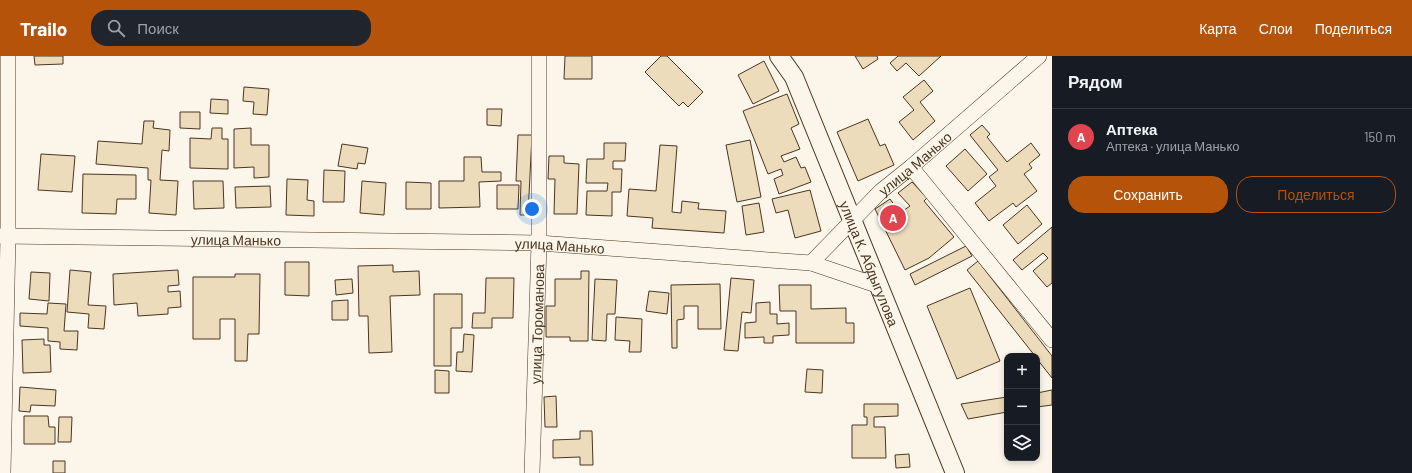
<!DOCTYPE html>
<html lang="ru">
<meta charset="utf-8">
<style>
body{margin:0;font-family:Barlow,sans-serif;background:#20242c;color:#f1f3f6}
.controls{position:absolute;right:12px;bottom:12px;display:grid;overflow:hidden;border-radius:8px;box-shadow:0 2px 6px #0003}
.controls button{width:36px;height:36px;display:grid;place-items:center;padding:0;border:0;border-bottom:1px solid #363941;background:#171b24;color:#f1f3f6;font:20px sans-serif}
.you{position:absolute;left:532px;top:153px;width:14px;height:14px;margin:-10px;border:3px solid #fff;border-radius:50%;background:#1a73e8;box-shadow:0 0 0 6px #1a73e833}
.badge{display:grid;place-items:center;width:26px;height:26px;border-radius:50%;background:#b45309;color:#fff;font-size:13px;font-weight:700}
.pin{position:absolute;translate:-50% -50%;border:2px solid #fff;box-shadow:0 1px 4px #0006}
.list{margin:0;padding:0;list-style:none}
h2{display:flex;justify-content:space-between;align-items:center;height:52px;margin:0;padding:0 16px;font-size:17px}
h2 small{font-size:13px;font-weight:400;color:#9ea1a6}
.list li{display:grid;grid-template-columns:26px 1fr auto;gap:12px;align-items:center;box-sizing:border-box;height:56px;padding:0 16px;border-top:1px solid #363941}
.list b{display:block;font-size:15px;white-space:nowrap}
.list p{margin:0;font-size:13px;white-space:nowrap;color:#9ea1a6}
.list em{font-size:13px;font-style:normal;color:#9ea1a6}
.actions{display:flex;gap:8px;padding:12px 16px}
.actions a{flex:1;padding:9px 0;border:1px solid #b45309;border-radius:16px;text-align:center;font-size:14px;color:#b45309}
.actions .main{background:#b45309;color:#fff}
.icon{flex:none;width:22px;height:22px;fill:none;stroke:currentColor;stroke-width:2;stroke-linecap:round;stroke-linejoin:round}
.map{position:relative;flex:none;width:1052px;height:417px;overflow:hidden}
header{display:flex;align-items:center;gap:24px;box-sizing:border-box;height:56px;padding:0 20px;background:#b45309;color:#fff}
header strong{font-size:19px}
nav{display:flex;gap:22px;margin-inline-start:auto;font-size:14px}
.search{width:280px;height:36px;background:#20242c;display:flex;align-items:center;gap:10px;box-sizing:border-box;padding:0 14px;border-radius:16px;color:#9ea1a6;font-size:15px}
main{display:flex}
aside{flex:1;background:#171b24}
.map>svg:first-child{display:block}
.building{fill:#ecdcbc;stroke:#4a3520}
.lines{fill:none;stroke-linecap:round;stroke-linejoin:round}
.minor-casing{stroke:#4a3520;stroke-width:16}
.tertiary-casing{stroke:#4a3520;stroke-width:20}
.minor{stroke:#fbf6e9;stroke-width:15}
.tertiary{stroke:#fbf6e9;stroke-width:18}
.labels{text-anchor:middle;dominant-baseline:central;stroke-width:3;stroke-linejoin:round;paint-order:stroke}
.street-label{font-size:14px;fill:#4a3520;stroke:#fbf6e9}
</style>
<header>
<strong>Trailo</strong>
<div class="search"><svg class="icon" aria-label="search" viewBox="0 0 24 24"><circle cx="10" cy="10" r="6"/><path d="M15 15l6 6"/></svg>Поиск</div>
<nav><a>Карта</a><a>Слои</a><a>Поделиться</a></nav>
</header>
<main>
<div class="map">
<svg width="1052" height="417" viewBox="0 0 1052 417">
<rect width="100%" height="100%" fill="#fbf6e9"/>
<!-- building -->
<path class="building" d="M 34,0 L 63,0 L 63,8 L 35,9 Z
M 565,0 L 592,0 L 592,23 L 564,23 Z
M 661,0 L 667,0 L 703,36 L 688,51 L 683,46 L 679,50 L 645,16 Z
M 855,0 L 877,0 L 878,3 L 863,13 Z
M 898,0 L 941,0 L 919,20 L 906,7 L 897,15 L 890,7 Z
M 764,5 L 779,35 L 753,48 L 738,19 Z
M 924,24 L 933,35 L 920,46 L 935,65 L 913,84 L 899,66 L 914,54 L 903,41 Z
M 244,31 L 269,33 L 267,59 L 253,58 L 254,46 L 243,45 Z
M 787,38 L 799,68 L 791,72 L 800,93 L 781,100 L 784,106 L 796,101 L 801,112 L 805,111 L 811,126 L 779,138 L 774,123 L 783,119 L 781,113 L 768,118 L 743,55 Z
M 211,43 L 228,44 L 228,58 L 210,57 Z
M 487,53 L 502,53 L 501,70 L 487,69 Z
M 180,56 L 200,56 L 200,73 L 180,72 Z
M 868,63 L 880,90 L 885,88 L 894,109 L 858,125 L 837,76 Z
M 144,65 L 154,65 L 153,72 L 170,74 L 169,95 L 162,94 L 160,124 L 178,125 L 176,159 L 149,157 L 151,124 L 148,124 L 148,112 L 96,108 L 98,85 L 142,88 Z
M 982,69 L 990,78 L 987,81 L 1007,106 L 1031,87 L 1040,99 L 1029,108 L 1032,112 L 1024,118 L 1037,135 L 1016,151 L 1013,147 L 989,165 L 975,147 L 996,130 L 989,121 L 998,114 L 970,79 Z
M 212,72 L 222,72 L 222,83 L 228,83 L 228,113 L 190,112 L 190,82 L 211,83 Z
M 251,72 L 251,89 L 269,89 L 269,121 L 254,122 L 254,111 L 234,112 L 234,73 Z
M 518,79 L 532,79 L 528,159 L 520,159 L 521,125 L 516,125 Z
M 750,84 L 761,141 L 737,146 L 726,89 Z
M 604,87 L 626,87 L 625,105 L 613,105 L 613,113 L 622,113 L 621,136 L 612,136 L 612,160 L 586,159 L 587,135 L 607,135 L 608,127 L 586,127 L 587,103 L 604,103 Z
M 342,88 L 368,92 L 365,108 L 358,107 L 357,113 L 338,110 Z
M 660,89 L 677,90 L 672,156 L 681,157 L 682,145 L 699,147 L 698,153 L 726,155 L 724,177 L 652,172 L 653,162 L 627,160 L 629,133 L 656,135 Z
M 965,93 L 987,118 L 968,135 L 946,110 Z
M 41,98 L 75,100 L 72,136 L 38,134 Z
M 549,100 L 564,100 L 564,107 L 579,108 L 577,158 L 554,158 L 555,123 L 548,123 Z
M 464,101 L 481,101 L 482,116 L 501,116 L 501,125 L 479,126 L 480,151 L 439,152 L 439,125 L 464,125 Z
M 324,114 L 345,115 L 344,146 L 323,146 Z
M 83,118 L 136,119 L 136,143 L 117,143 L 116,158 L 82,157 Z
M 287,123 L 308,124 L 307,144 L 314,145 L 314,160 L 286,159 Z
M 193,125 L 223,125 L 224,152 L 194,153 Z
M 362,125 L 386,127 L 384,159 L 360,157 Z
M 406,126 L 431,127 L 431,153 L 406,153 Z
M 912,126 L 927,142 L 924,145 L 954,181 L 929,202 L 905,214 L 875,153 L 890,143 L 900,157 L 910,150 L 898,137 Z
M 497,129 L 519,129 L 518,153 L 497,153 Z
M 270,130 L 271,151 L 236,152 L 235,131 Z
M 810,134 L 821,175 L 795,182 L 788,154 L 776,157 L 772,143 Z
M 759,147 L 764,176 L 746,179 L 742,150 Z
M 1027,149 L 1042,168 L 1018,188 L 1003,169 Z
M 1052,171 L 1052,227 L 1047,231 L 1033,215 L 1048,202 L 1043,197 L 1022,214 L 1013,204 Z
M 966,190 L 972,200 L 915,229 L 910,218 Z
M 978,205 L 1052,300 L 1052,322 L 1037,303 L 1037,300 L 1035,300 L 967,214 Z
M 285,206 L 309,206 L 309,240 L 285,239 Z
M 393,209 L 393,216 L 419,215 L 420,239 L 390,240 L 392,296 L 369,297 L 368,260 L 359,260 L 358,210 Z
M 70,214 L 91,216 L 88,249 L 106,250 L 104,273 L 88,272 L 89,258 L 67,256 Z
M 178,214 L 179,229 L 168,230 L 168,236 L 180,235 L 181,251 L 168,252 L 168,258 L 138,260 L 137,247 L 114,249 L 113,218 Z
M 581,215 L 589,215 L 588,285 L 570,285 L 570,281 L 546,281 L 546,250 L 555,250 L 555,223 L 581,223 Z
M 31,216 L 50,217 L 49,245 L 29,243 Z
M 235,218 L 260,218 L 259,278 L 248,278 L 247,305 L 235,305 L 235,263 L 220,263 L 220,283 L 193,283 L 193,221 L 235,221 Z
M 486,222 L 514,222 L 513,262 L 492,262 L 492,272 L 472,272 L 473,257 L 485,257 Z
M 731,222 L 754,224 L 751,257 L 742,256 L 738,295 L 724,294 Z
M 352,223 L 353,237 L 336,239 L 335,224 Z
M 595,223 L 617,224 L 615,258 L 607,258 L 606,285 L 592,284 Z
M 720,228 L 721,273 L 698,273 L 698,250 L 684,250 L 684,263 L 677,264 L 677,292 L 672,292 L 671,229 Z
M 779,229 L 811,229 L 811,253 L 846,252 L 846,267 L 854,267 L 854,287 L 796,287 L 796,255 L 780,255 Z
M 970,232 L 1000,305 L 957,323 L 927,250 Z
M 649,235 L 669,237 L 667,258 L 646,255 Z
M 434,238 L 462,238 L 462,272 L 451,272 L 451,310 L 434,310 Z
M 348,244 L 348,264 L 332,264 L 332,245 Z
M 770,246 L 770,258 L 777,258 L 777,268 L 789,267 L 789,279 L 773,280 L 773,287 L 764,287 L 764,281 L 745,282 L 745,267 L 756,266 L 756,247 Z
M 48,247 L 66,248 L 64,275 L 78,275 L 77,294 L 60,293 L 60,286 L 48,285 L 48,272 L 20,270 L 20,257 L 47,258 Z
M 616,261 L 642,263 L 641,296 L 629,296 L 630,285 L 615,284 Z
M 464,278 L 474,279 L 472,316 L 456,315 L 457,296 L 463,296 Z
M 44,283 L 44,289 L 50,289 L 51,316 L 23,317 L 22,284 Z
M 807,313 L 823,314 L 822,337 L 805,336 Z
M 435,314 L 449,315 L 449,337 L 435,337 Z
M 20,331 L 56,334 L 55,350 L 31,349 L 30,356 L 19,355 Z
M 1052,334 L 1052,349 L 1037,351 L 1037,337 Z
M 556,340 L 557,371 L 545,371 L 544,341 Z
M 1007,341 L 1007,356 L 968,363 L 961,348 Z
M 864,348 L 898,348 L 898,360 L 874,361 L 874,371 L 885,371 L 886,402 L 852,402 L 852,369 L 867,369 L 867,361 L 864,361 Z
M 24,360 L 48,360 L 49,371 L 55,371 L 55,388 L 24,388 Z
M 59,361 L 72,361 L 71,386 L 58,386 Z
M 580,375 L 592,375 L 593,409 L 580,409 L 580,401 L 553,402 L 553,384 L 580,383 Z
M 909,398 L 910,411 L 896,412 L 895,399 Z
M 53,405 L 65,405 L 65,417 L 53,417 Z"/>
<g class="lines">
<defs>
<g id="minor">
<path d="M 911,111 L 1052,284"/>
<path id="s1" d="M 0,180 L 539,187 L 811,207 L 881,135 L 911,111 L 1039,0"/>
<path d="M 811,207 L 879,230"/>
<path d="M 3,417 L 8,180 L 8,0"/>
<path id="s2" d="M 532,417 L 539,187 L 539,0"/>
</g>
<g id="tertiary">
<path id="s3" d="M 779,0 L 794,21 L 955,417"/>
</g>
</defs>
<!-- minor casing -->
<use href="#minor" class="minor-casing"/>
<!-- tertiary casing -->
<use href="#tertiary" class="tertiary-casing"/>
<!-- minor -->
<use href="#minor" class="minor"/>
<!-- tertiary -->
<use href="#tertiary" class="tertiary"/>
</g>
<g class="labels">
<!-- street labels -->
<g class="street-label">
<text stroke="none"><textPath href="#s1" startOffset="956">улица Манько</textPath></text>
<text stroke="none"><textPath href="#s1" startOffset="236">улица Манько</textPath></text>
<text stroke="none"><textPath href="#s1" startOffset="560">улица Манько</textPath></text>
<text stroke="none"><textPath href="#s3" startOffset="227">улица К. Абдыгулова</textPath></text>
<text stroke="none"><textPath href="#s2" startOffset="149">улица Тороманова</textPath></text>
</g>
</g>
</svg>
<div class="controls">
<button>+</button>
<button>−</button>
<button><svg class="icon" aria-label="layers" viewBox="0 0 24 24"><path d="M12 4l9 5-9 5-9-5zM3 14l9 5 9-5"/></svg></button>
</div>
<div class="you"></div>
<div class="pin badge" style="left:893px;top:162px;background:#e0444e">A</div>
</div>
<aside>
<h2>Рядом<small></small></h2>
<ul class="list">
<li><span class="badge" style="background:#e0444e">A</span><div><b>Аптека</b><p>Аптека · улица Манько</p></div><em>150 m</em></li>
</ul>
<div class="actions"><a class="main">Сохранить</a><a>Поделиться</a></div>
</aside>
</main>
